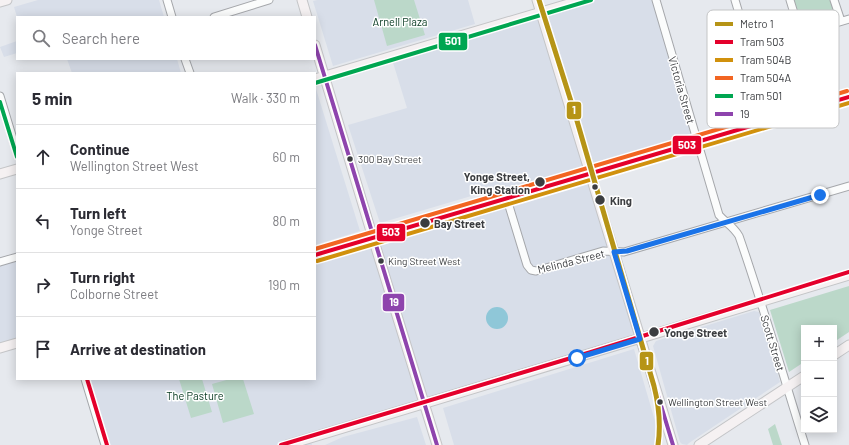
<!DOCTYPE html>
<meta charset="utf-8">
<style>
body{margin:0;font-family:Barlow,sans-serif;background:#f7f7f7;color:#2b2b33}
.controls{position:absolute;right:12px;bottom:12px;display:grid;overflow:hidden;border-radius:0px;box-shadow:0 2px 10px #0003}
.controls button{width:36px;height:36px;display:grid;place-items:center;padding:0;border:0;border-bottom:1px solid #e1e1e2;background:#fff;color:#2b2b33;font:20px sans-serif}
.stop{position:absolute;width:12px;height:12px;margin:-9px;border:3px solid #1a73e8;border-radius:50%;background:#fff}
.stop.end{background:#1a73e8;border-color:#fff;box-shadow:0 1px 4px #0008}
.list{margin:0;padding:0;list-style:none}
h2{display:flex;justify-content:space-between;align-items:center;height:52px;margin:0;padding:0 16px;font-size:17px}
h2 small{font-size:13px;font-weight:400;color:#7c7c81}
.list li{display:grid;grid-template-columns:26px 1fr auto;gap:12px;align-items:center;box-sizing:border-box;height:64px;padding:0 16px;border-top:1px solid #e1e1e2}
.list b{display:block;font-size:15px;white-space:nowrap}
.list p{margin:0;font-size:13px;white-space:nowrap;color:#7c7c81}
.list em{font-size:13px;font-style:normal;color:#7c7c81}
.icon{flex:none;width:22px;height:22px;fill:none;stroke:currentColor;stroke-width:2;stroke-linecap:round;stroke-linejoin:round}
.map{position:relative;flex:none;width:849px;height:445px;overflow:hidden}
.search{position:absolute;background:#fff;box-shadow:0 2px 10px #0003;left:16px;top:16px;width:300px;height:44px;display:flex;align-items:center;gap:10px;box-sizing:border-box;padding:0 14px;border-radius:0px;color:#7c7c81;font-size:15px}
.panel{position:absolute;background:#fff;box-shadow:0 2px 10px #0003;left:16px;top:72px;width:300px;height:308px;border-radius:0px}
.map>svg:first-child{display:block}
.built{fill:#d8dee9}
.green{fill:#bbd8c9}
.water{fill:#8fc7d8}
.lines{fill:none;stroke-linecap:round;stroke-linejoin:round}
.minor-casing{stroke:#a5a7ab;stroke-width:9}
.major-casing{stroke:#c4c5c7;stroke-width:11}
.minor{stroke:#fbfcfc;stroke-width:7}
.major{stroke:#f5f1f2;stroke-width:9}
.bus-1-casing{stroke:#fff;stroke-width:7}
.bus-1{stroke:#8e44ad;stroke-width:4}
.tram-1-casing{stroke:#fff;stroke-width:7}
.tram-2-casing{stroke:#fff;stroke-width:7}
.tram-3-casing{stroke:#fff;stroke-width:7}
.tram-4-casing{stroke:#fff;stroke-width:7}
.tram-1{stroke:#e4002b;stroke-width:4}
.tram-2{stroke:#d1910d;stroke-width:4}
.tram-3{stroke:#f26522;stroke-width:4}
.tram-4{stroke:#00a651;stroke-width:4}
.metro-1-casing{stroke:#fff;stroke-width:8}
.metro-1{stroke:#b69416;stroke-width:5}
.route{stroke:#1a73e8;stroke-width:5}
.bus-dot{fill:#3b3d40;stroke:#fff;stroke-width:1.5}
.labels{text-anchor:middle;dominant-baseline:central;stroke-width:3;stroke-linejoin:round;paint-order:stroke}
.bus-label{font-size:10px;fill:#3b3d40;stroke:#fff;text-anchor:start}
.park-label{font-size:11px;fill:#03361d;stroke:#fff}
.street-label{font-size:11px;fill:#3b3d40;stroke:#fff}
.stop-label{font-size:11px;font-weight:bold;fill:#3b3d40;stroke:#fff;text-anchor:start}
.key{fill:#fff;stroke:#c4c5c6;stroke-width:1}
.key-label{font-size:11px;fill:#3b3d40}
.line-badge{stroke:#fff;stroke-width:1.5}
.badge-label{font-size:11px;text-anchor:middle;font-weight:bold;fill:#fff}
</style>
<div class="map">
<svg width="849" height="445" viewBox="0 0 849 445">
<rect width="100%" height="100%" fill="#e6e9ee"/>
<!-- built -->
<path class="built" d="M 38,0 L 159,0 L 164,17 L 17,17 L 14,7 Z
M 317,0 L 468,0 L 475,24 L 333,66 L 313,1 Z
M 582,0 L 656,0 L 697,140 L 590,171 L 640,339 L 310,438 L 312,445 L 105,445 L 85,379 L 315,379 L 315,253 L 506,196 L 495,189 L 380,223 L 348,125 L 407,108 L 391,56 Z
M 17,41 L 17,53 L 4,57 L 0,47 Z
M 67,59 L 177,59 L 181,73 L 72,73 Z
M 315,89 L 316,89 L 360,231 L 315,245 Z
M 17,257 L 17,343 L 0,348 L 0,262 Z
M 754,311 L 759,312 L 780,382 L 689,443 L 687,445 L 682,444 L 680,442 L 653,346 L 656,341 Z
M 634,349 L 662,445 L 454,445 L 443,408 Z
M 417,417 L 426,445 L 325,445 L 343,437 Z"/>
<!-- green -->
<path class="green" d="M 374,0 L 414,0 L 425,35 L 387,46 Z
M 792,0 L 830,0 L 835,16 L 801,26 Z
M 849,286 L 849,332 L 834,342 L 834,328 L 804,328 L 804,362 L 789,372 L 770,310 Z
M 179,379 L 202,379 L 212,412 L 191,418 Z
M 230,379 L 243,379 L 254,414 L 223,423 L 212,384 Z
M 775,424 L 782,445 L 773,445 L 768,429 Z"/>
<!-- water -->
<path class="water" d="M486 318a11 11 0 1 1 22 0a11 11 0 1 1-22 0Z"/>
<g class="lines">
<defs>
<path id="minor" d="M 167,0 L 172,17
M 656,0 L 719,215 C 726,223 733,226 739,236 C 763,305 783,375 805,445
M 735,0 L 770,118
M 790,0 L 800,33
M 834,0 L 841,21
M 214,17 L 269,0
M 749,49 L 849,19
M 185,59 L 190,73
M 0,96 L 17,152
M 506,196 L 527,265 L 531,270 L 536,271 L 603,251 L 624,252 L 849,186
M 0,262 L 17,257
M 85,379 L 105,445"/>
<path id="major" d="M 302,0 L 307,17
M 537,0 L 673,445
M 0,2 L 7,0
M 315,45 L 373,238 L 437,445
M 315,79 L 582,0
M 0,174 L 17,169
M 315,253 L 849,95
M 0,348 L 17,343
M 834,355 L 849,345
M 287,445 L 849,275
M 699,445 L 804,376"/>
</defs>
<!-- minor casing -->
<use href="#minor" class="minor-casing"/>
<!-- major casing -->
<use href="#major" class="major-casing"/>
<!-- minor -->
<use href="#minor" class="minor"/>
<!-- major -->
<use href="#major" class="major"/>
<defs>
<path id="bus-1" d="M 315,45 L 437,445
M 372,236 L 590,171 L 673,445"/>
</defs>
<!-- bus-1 casing -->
<use href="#bus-1" class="bus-1-casing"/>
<!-- bus-1 -->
<use href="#bus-1" class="bus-1"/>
<defs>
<path id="tram-1" d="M 315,255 L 849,97
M 87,379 L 107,445
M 281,445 L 591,352 L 849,272"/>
<path id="tram-2" d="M 317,261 L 849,103"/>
<path id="tram-3" d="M 315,249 L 847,91"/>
<path id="tram-4" d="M 315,83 L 591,0
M 0,102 L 17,157"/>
</defs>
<!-- tram-1 casing -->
<use href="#tram-1" class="tram-1-casing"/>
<!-- tram-2 casing -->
<use href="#tram-2" class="tram-2-casing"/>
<!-- tram-3 casing -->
<use href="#tram-3" class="tram-3-casing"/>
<!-- tram-4 casing -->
<use href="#tram-4" class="tram-4-casing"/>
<!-- tram-1 -->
<use href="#tram-1" class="tram-1"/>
<!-- tram-2 -->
<use href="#tram-2" class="tram-2"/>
<!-- tram-3 -->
<use href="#tram-3" class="tram-3"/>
<!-- tram-4 -->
<use href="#tram-4" class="tram-4"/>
<defs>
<path id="metro-1" d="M 539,0 L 575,114 L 654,386 C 659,406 661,425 658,445"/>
</defs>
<!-- metro-1 casing -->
<use href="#metro-1" class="metro-1-casing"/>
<!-- metro-1 -->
<use href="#metro-1" class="metro-1"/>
</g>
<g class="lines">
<!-- route -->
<path class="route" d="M 577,358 L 640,339 L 614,252 L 627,251 L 820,195"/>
</g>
<!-- markers -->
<g class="bus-dot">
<circle cx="350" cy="159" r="3.5"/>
<circle cx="540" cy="182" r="5.5"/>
<circle cx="595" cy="187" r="3.5"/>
<circle cx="600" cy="200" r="5.5"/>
<circle cx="425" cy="223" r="5.5"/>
<circle cx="381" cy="261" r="3.5"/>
<circle cx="654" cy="332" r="5.5"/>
<circle cx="660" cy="402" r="3.5"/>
</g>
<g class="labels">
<!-- bus labels -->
<g class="bus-label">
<text x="358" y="159">300 Bay Street</text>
<text x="388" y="261">King Street West</text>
<text x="668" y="402">Wellington Street West</text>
</g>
<!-- park labels -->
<g class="park-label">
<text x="400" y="21">Arnell Plaza</text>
<text x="195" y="395">The Pasture</text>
</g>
<!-- street labels -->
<g class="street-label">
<text transform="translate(682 90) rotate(74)">Victoria Street</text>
<text transform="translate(571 261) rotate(-14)">Melinda Street</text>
<text transform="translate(773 343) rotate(73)">Scott Street</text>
</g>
<!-- stop labels -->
<g class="stop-label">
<text x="530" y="176" text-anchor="end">Yonge Street,<tspan x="530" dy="13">King Station</tspan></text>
<text x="610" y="200">King</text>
<text x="434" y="223">Bay Street</text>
<text x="664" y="332">Yonge Street</text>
</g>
</g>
<!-- legend -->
<rect x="707" y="10" width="132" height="118" rx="6" class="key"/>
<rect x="715" y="22" width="18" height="4" fill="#b69416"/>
<rect x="715" y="40" width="18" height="4" fill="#e4002b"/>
<rect x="715" y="58" width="18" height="4" fill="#d1910d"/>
<rect x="715" y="76" width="18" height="4" fill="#f26522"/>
<rect x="715" y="94" width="18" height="4" fill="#00a651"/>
<rect x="715" y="112" width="18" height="4" fill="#8e44ad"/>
<g class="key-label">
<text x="740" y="28">Metro 1</text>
<text x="740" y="46">Tram 503</text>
<text x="740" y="64">Tram 504B</text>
<text x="740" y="82">Tram 504A</text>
<text x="740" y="100">Tram 501</text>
<text x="740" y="118">19</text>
</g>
<g class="line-badge">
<rect x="438" y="32" width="30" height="19" rx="4" fill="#00a651"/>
<rect x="566" y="101" width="16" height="19" rx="4" fill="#b69416"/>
<rect x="672" y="135" width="30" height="20" rx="4" fill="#e4002b"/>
<rect x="376" y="223" width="30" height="19" rx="4" fill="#e4002b"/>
<rect x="382" y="293" width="23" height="19" rx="4" fill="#8e44ad"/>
<rect x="639" y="351" width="15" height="20" rx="4" fill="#b69416"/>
</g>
<g class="badge-label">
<text x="453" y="45">501</text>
<text x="574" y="114">1</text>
<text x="687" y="149">503</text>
<text x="391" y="236">503</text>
<text x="394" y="306">19</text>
<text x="647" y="365">1</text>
</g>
</svg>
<div class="controls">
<button>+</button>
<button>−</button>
<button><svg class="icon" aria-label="layers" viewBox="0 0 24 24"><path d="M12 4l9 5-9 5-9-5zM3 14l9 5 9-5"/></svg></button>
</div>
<div class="stop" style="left:577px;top:358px"></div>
<div class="stop end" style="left:820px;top:195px"></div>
<div class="search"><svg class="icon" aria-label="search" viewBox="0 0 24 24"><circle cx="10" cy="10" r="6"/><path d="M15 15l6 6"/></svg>Search here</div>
<section class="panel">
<h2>5 min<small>Walk · 330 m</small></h2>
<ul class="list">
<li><svg class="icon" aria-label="ahead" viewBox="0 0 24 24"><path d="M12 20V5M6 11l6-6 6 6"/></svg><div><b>Continue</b><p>Wellington Street West</p></div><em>60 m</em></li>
<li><svg class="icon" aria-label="left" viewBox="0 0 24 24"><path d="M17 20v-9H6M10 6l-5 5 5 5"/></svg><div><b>Turn left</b><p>Yonge Street</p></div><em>80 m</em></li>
<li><svg class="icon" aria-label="right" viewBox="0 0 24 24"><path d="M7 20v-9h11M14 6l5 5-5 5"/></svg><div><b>Turn right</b><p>Colborne Street</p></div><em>190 m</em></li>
<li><svg class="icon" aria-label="arrive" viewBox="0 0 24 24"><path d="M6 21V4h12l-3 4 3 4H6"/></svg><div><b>Arrive at destination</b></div></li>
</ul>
</section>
</div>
